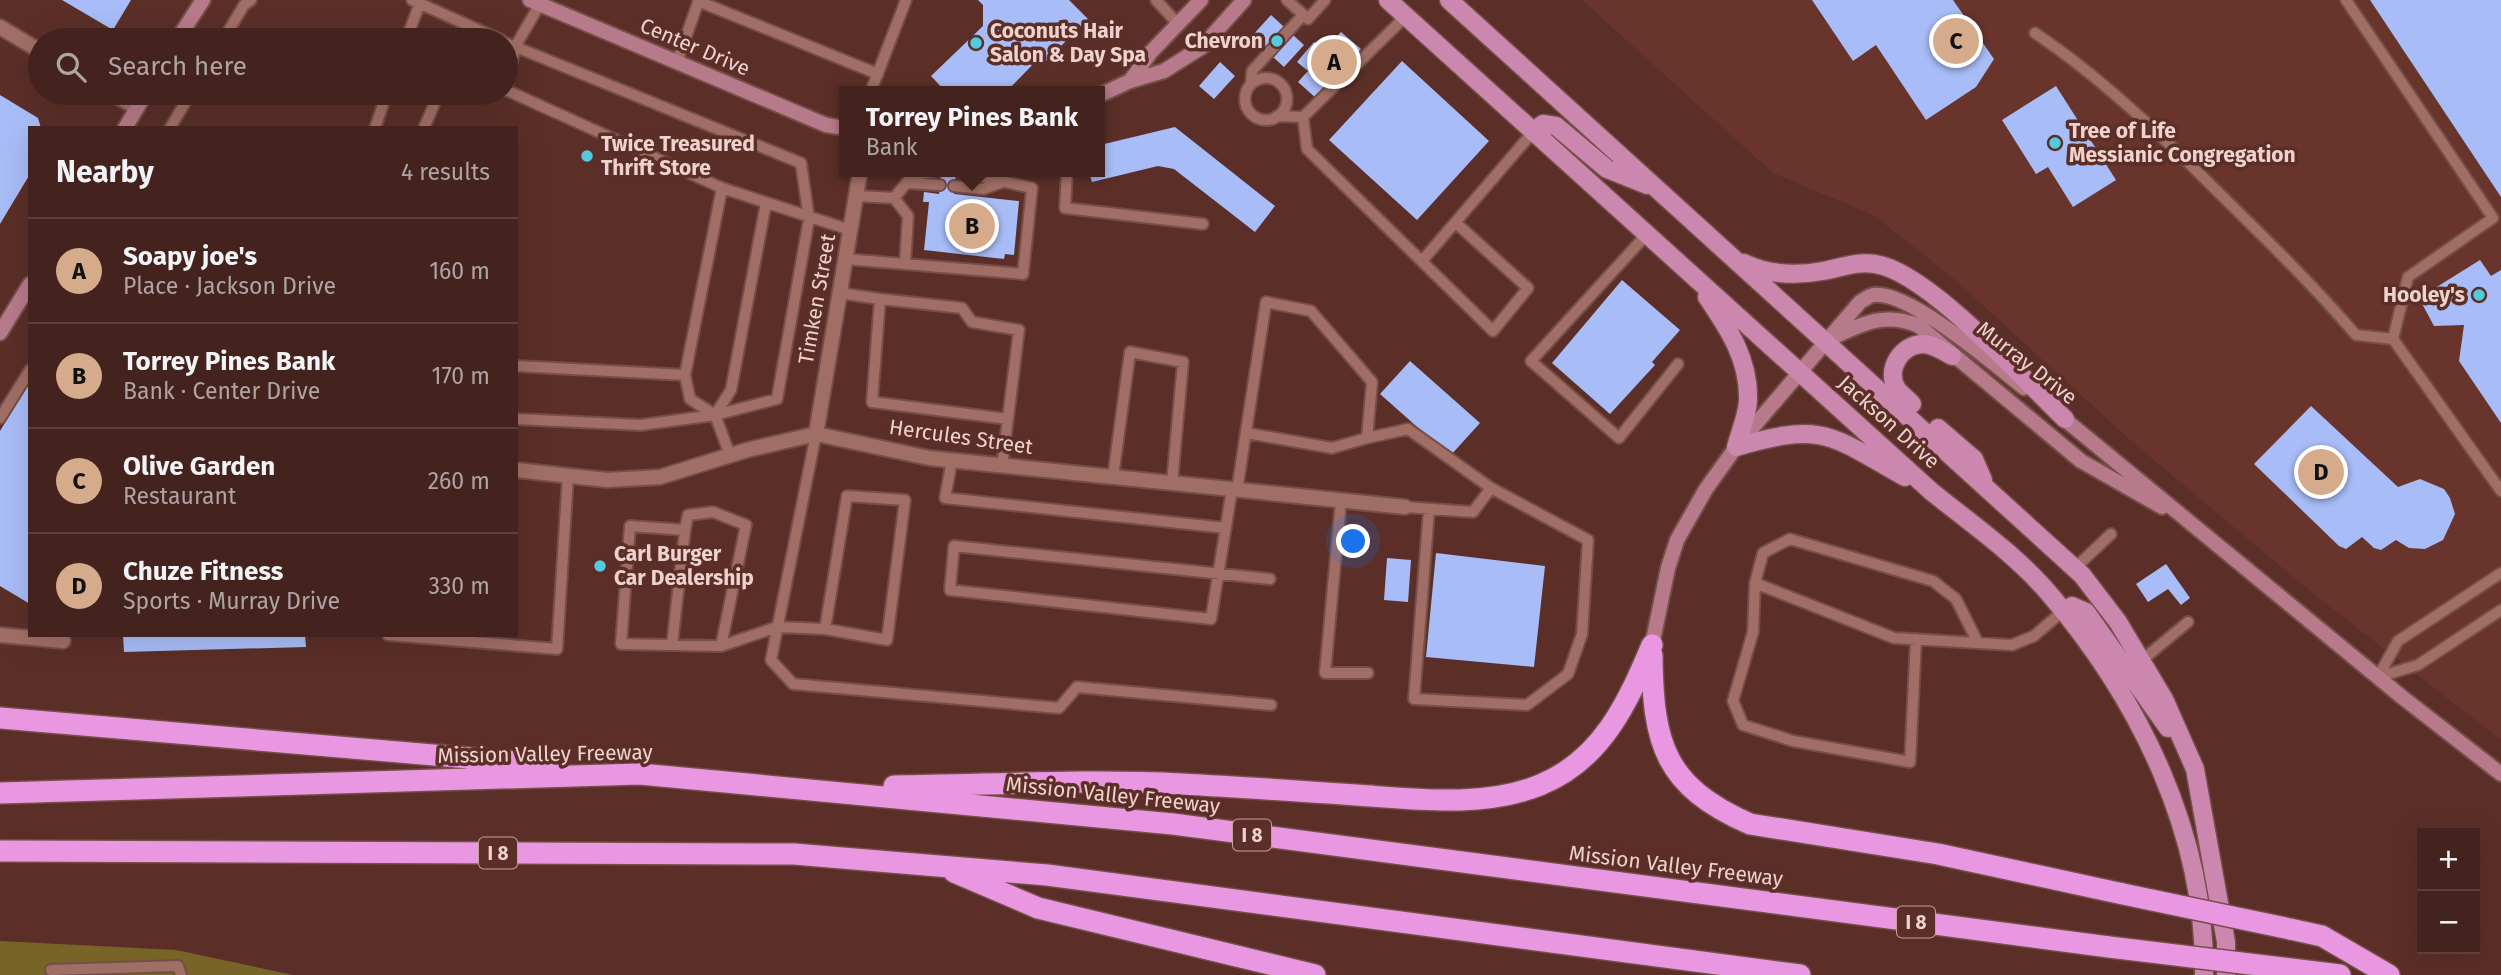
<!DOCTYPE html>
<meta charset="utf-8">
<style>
body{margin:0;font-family:"Fira Sans",sans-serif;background:#4b2b27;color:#f1f3f6}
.controls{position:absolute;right:21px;bottom:21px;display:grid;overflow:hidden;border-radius:0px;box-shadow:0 7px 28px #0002}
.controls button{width:63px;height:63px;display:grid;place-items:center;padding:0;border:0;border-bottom:2px solid #5c403c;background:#44231e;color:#f1f3f6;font:35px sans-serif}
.you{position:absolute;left:1354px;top:542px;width:24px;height:24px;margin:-18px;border:5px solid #fff;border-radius:50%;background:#1a73e8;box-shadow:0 0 0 10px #1a73e833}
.badge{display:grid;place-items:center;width:46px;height:46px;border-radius:50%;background:#d6ab8b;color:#111;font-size:23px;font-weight:700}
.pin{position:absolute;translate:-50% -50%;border:4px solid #fff;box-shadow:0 2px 7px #0006}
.popup{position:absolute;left:839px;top:86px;width:266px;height:91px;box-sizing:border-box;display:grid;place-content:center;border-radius:0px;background:#44231e;filter:drop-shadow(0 2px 5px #0005);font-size:23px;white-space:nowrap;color:#afa4a4}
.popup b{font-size:26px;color:#f1f3f6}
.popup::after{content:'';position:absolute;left:50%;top:100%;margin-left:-14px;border:14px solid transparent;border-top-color:#44231e}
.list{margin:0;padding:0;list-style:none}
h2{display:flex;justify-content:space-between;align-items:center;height:91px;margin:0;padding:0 28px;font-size:30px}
h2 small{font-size:23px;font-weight:400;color:#afa4a4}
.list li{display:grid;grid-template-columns:46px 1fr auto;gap:21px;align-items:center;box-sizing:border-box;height:105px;padding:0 28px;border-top:2px solid #5c403c}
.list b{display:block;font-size:26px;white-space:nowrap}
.list p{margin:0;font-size:23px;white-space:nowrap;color:#afa4a4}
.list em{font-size:23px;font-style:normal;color:#afa4a4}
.icon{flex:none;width:38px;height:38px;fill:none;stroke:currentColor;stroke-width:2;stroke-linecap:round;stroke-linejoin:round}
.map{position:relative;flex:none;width:2501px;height:975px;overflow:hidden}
.search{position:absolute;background:#44231e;box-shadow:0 7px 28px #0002;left:28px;top:28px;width:490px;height:77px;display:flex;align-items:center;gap:18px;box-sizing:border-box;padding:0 24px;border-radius:38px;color:#afa4a4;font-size:26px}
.panel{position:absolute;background:#44231e;box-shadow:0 7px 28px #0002;left:28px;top:126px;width:490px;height:511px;border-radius:0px}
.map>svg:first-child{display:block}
.built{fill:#68342b}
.green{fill:#786426}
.building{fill:#a8bcf7}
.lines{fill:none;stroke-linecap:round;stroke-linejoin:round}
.lane-casing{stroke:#744e48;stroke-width:14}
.street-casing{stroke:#744e48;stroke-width:18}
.secondary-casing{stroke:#744e48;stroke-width:18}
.primary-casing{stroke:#744e48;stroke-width:21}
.highway-casing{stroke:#744e48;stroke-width:24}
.lane{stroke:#a16e65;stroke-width:10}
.street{stroke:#a16e65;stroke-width:14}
.secondary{stroke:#b77a8a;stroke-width:14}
.primary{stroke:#cc87af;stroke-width:18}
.highway{stroke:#e997e1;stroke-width:21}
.highway-bridge-casing{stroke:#744e48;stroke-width:24;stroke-linecap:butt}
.highway-bridge{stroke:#e997e1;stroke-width:21}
.poi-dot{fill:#54cade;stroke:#5b2f28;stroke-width:2.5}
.labels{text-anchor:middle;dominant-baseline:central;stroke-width:7;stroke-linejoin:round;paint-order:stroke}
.shield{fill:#5b2f28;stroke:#c3a19c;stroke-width:2}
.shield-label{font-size:19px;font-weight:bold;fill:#efd2cd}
.poi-label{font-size:21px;font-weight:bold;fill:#efd2cd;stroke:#5b2f28;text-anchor:start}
.street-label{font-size:21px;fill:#efd2cd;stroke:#5b2f28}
</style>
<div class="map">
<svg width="2501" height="975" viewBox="0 0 2501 975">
<rect width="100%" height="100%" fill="#5b2f28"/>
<!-- built -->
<path class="built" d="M 1582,0 L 2501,0 L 2501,740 L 2310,591 L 2137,446 L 1954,279 L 1875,216 L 1773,173 Z"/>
<!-- green -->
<path class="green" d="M 0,941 L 176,950 L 293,975 L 0,975 Z"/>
<!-- building -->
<path class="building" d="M 62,0 L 131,0 L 113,30 Z
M 978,0 L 1069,0 L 1088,19 L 1046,61 L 1041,56 L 1009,89 L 945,91 L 931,76 L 983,26 L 983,5 Z
M 1812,0 L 1953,0 L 1994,59 L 1976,87 L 1926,120 L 1876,45 L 1853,61 Z
M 2370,0 L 2501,0 L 2501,197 Z
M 1271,15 L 1304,45 L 1284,67 L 1251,37 Z
M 1341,32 L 1361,49 L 1317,99 L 1298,82 L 1308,71 L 1297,62 L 1314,42 L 1324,51 Z
M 1402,61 L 1489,141 L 1417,220 L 1329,140 Z
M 1220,62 L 1235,76 L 1214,99 L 1199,86 Z
M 2056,86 L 2116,180 L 2073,207 L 2048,167 L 2036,174 L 2002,120 Z
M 0,95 L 38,118 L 41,128 L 30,128 L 30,174 L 0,224 Z
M 1175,127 L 1275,206 L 1255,232 L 1174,169 L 1158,166 L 1092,182 L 1089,172 L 1100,172 L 1100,145 Z
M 941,172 L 956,173 L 954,194 L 1019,201 L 1014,255 L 1005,254 L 1004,259 L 924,250 L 929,202 L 923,202 L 924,192 L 939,194 Z
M 2480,260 L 2491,276 L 2501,270 L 2501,423 L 2459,361 L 2464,325 L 2434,326 L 2419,298 Z
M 1622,280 L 1680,330 L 1652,362 L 1655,365 L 1610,414 L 1552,363 Z
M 1410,361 L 1480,423 L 1450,456 L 1380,394 Z
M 30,381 L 30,604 L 0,586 L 0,431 Z
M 2311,406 L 2398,487 L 2420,479 L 2444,489 L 2450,498 L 2455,514 L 2443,540 L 2425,549 L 2409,548 L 2396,540 L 2381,550 L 2374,548 L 2362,537 L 2346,549 L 2339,546 L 2254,464 Z
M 1436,553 L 1545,566 L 1534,667 L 1426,657 Z
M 1387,558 L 1411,560 L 1408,602 L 1384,600 Z
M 2166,564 L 2190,598 L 2181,605 L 2168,589 L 2148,602 L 2136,584 Z
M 123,635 L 305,635 L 306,647 L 124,652 Z"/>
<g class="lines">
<defs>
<path id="lane" d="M 412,0 L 501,40
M 1156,0 L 1179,25
M 1287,0 L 1308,19 L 1325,0
M 2346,0 L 2493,218 L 2408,277 L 2393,339 L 2501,491
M 698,1 L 878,74
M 2035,33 C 2102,78 2162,136 2219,193 C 2266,239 2313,285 2356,335 L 2393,339
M 223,40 L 244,5 L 251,0
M 406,40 L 420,3
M 461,40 L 467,25
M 506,43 L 801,163 L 809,219 L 777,399 L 715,415 L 641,425 L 516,419
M 677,62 L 699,0
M1245 99a21 21 0 1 1 42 0a21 21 0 1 1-42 0Z
M 1251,84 L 1252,71 L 1303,15
M 506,90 L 722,188 L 850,230
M 506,90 L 515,47 L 540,4
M 871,91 L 906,0
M 1277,116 L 1303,117 L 1406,16
M 1303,117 L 1307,149 L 1493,331 L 1528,288 L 1456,223
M 170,128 L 191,93
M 375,128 L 387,93
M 424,128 L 439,93
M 1067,172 L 1065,208 L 1203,224
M 907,183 L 940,185
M 954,186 L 983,189 L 1000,183
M 722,188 L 685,375 L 690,399 L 715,415 L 730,455
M 856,196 L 894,198
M 894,198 L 908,216 L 905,264
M 894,198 L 913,175 L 932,172
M 1647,234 L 1531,361 L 1619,438 L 1678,364
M 845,259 L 1023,274 L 1032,188 L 961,172
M 1422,261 L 1533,132
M 839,293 L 880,299
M 516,366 L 685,375
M 715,415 L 731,390 L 766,203
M 0,418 L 30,370
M 816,434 L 771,660 L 793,684 L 1059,708 L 1077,687 L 1271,705
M 1367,438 L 1408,429 L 1491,488 L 1588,540 L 1582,634 L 1568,674 L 1527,705 L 1414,699 L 1429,509
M 952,460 L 945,498 L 1226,528
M 1002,466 L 1019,330 L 972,322 L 962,308 L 880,299 L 872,402 L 1008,419
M 1113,477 L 1130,352 L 1183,362 L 1172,483
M 1232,489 L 1211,619 L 950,590 L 954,546 L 1270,579
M 1237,490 L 1266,302 L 1311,311 L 1372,382 L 1367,438 L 1332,448 L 1246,433
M 1341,501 L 1325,673 L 1368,673
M 1405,507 L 1473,512 L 1491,488
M 685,530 L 688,515 L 713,512 L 746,525 L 721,646
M 2075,568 L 2111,534
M 1755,583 L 1894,638 L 2012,645 L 2034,636 L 2063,611
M 388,635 L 557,649 L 568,476
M 1916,639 L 1910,762 L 1793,741 L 1743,725 L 1733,701 L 1753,632 L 1755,583 L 1763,553 L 1790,539 L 1933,581 L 1956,599 L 1978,643
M 672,645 L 685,530 L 630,526 L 621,644 L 721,646 L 777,627 L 825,629 L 887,640 L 905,500 L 847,496 L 825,629
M 2141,661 L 2188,622
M 2378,677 L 2398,641 L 2501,573
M 2378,677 L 2418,665 L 2501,610
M 51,970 L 178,966 L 181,975"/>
<path id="street" d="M 0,27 L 40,51
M 111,93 L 137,108
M 816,434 L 860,172
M 516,470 L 607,480 L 660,477 L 747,450 L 816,434 L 929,458 L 1405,507
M 0,635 L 63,641"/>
<path id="secondary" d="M 530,0 L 826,125 L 844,128
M 177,40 L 203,0
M 1130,81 L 1151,52 L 1201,0
M 1100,95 L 1130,81 L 1164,71 L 1202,47 L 1244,0
M 125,128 L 146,93
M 0,333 L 30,284
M 1830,339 C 1861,324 1885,311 1919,326 L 2081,461 L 2162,507
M 2057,413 L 2402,697 L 2501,774
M 1652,645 L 1668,568 L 1677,540 L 1706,489 L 1736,447 L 1860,302 C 1864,300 1870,295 1874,295 C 1908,290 1996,366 2024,388"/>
<path id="primary" d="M 1388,0 L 1932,492 C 1973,525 2018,556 2052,597 C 2141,702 2206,836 2204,975
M 1449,0 L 2082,575 L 2118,622 L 2164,699 L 2195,769 L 2226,942 L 2226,975
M 1533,132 L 1543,124 L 1556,126 L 1607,169 L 1647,185
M 1744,263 C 1769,275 1796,276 1823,271 C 1841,268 1856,261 1875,264 C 1927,271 2025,381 2065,419
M 1707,297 C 1728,328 1749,359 1748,399 C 1748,414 1740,432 1736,447 C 1823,422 1829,434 1905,477
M 1912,404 C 1908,399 1900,394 1897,389 C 1885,370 1901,345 1922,344 C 1933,344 1943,351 1952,356
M 1938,428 L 1974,459 L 1983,480
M 2063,611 L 2072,606 L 2086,612 L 2168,728"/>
<path id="highway" d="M 1652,655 C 1653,744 1664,786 1750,824 L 1938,854 L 2123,894
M 0,718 L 551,765
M 894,786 C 989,785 1086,779 1181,784 C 1239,787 1298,791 1356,795 C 1415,799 1484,808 1540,785 C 1602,760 1628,702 1652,645
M 0,793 L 640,774 L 1173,824 L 2109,947
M 0,851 L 794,854 L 1047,875 L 1800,975
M 954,872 L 1038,908 L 1315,975
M 2290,929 L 2322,936 L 2389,975
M 2291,969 L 2340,975"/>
</defs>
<!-- lane casing -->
<use href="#lane" class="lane-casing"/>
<!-- street casing -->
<use href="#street" class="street-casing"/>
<!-- secondary casing -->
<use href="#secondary" class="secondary-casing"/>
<!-- primary casing -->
<use href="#primary" class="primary-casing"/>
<!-- highway casing -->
<use href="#highway" class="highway-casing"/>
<!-- lane -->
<use href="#lane" class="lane"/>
<!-- street -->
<use href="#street" class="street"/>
<!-- secondary -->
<use href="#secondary" class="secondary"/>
<!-- primary -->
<use href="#primary" class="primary"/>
<!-- highway -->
<use href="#highway" class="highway"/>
<defs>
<path id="highway-bridge" d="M 2123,894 L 2290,929
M 2109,947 L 2291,969"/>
</defs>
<!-- highway-bridge casing -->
<use href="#highway-bridge" class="highway-bridge-casing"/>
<!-- highway-bridge -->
<use href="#highway-bridge" class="highway-bridge"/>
</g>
<!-- markers -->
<g class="poi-dot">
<circle cx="1277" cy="41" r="7"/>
<circle cx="976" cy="43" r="7"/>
<circle cx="2055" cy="143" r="7"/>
<circle cx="587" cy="156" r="7"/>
<circle cx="2479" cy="295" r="7"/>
<circle cx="600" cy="566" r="7"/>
</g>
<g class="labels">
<!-- shield labels -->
<g class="shield">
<rect x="1233" y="819.5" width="38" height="31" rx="5"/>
<rect x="479" y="837.5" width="38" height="31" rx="5"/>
<rect x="1897" y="906.5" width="38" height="31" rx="5"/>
</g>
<g class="shield-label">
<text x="1252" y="835">I 8</text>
<text x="498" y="853">I 8</text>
<text x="1916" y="922">I 8</text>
</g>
<!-- poi labels -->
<g class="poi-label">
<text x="990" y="31">Coconuts Hair<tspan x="990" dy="24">Salon &amp; Day Spa</tspan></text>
<text x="1263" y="41" text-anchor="end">Chevron</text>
<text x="2069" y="131">Tree of Life<tspan x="2069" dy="24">Messianic Congregation</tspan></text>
<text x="601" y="144">Twice Treasured<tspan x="601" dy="24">Thrift Store</tspan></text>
<text x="2465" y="295" text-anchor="end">Hooley's</text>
<text x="614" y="554">Carl Burger<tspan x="614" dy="24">Car Dealership</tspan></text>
</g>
<!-- street labels -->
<g class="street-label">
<text transform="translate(695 47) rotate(23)">Center Drive</text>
<text transform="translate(817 299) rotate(-80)">Timken Street</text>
<text transform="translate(2027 363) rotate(38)">Murray Drive</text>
<text transform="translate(1889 422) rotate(42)">Jackson Drive</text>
<text transform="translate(961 437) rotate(8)">Hercules Street</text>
<text transform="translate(545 754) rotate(-1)">Mission Valley Freeway</text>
<text transform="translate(1113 795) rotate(6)">Mission Valley Freeway</text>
<text transform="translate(1676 866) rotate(7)">Mission Valley Freeway</text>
</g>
</g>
</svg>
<div class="controls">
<button>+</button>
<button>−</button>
</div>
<div class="you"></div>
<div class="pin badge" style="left:1334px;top:62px">A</div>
<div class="pin badge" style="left:972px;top:226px">B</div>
<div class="popup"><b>Torrey Pines Bank</b>Bank</div>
<div class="pin badge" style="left:1956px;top:41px">C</div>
<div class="pin badge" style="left:2321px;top:472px">D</div>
<div class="search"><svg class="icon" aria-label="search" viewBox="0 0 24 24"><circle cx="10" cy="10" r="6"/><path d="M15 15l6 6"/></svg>Search here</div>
<section class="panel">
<h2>Nearby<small>4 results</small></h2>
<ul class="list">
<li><span class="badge">A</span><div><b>Soapy joe's</b><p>Place · Jackson Drive</p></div><em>160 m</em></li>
<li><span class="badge">B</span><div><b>Torrey Pines Bank</b><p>Bank · Center Drive</p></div><em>170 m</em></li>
<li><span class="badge">C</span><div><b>Olive Garden</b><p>Restaurant</p></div><em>260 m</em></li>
<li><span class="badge">D</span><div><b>Chuze Fitness</b><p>Sports · Murray Drive</p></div><em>330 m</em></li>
</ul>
</section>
</div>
